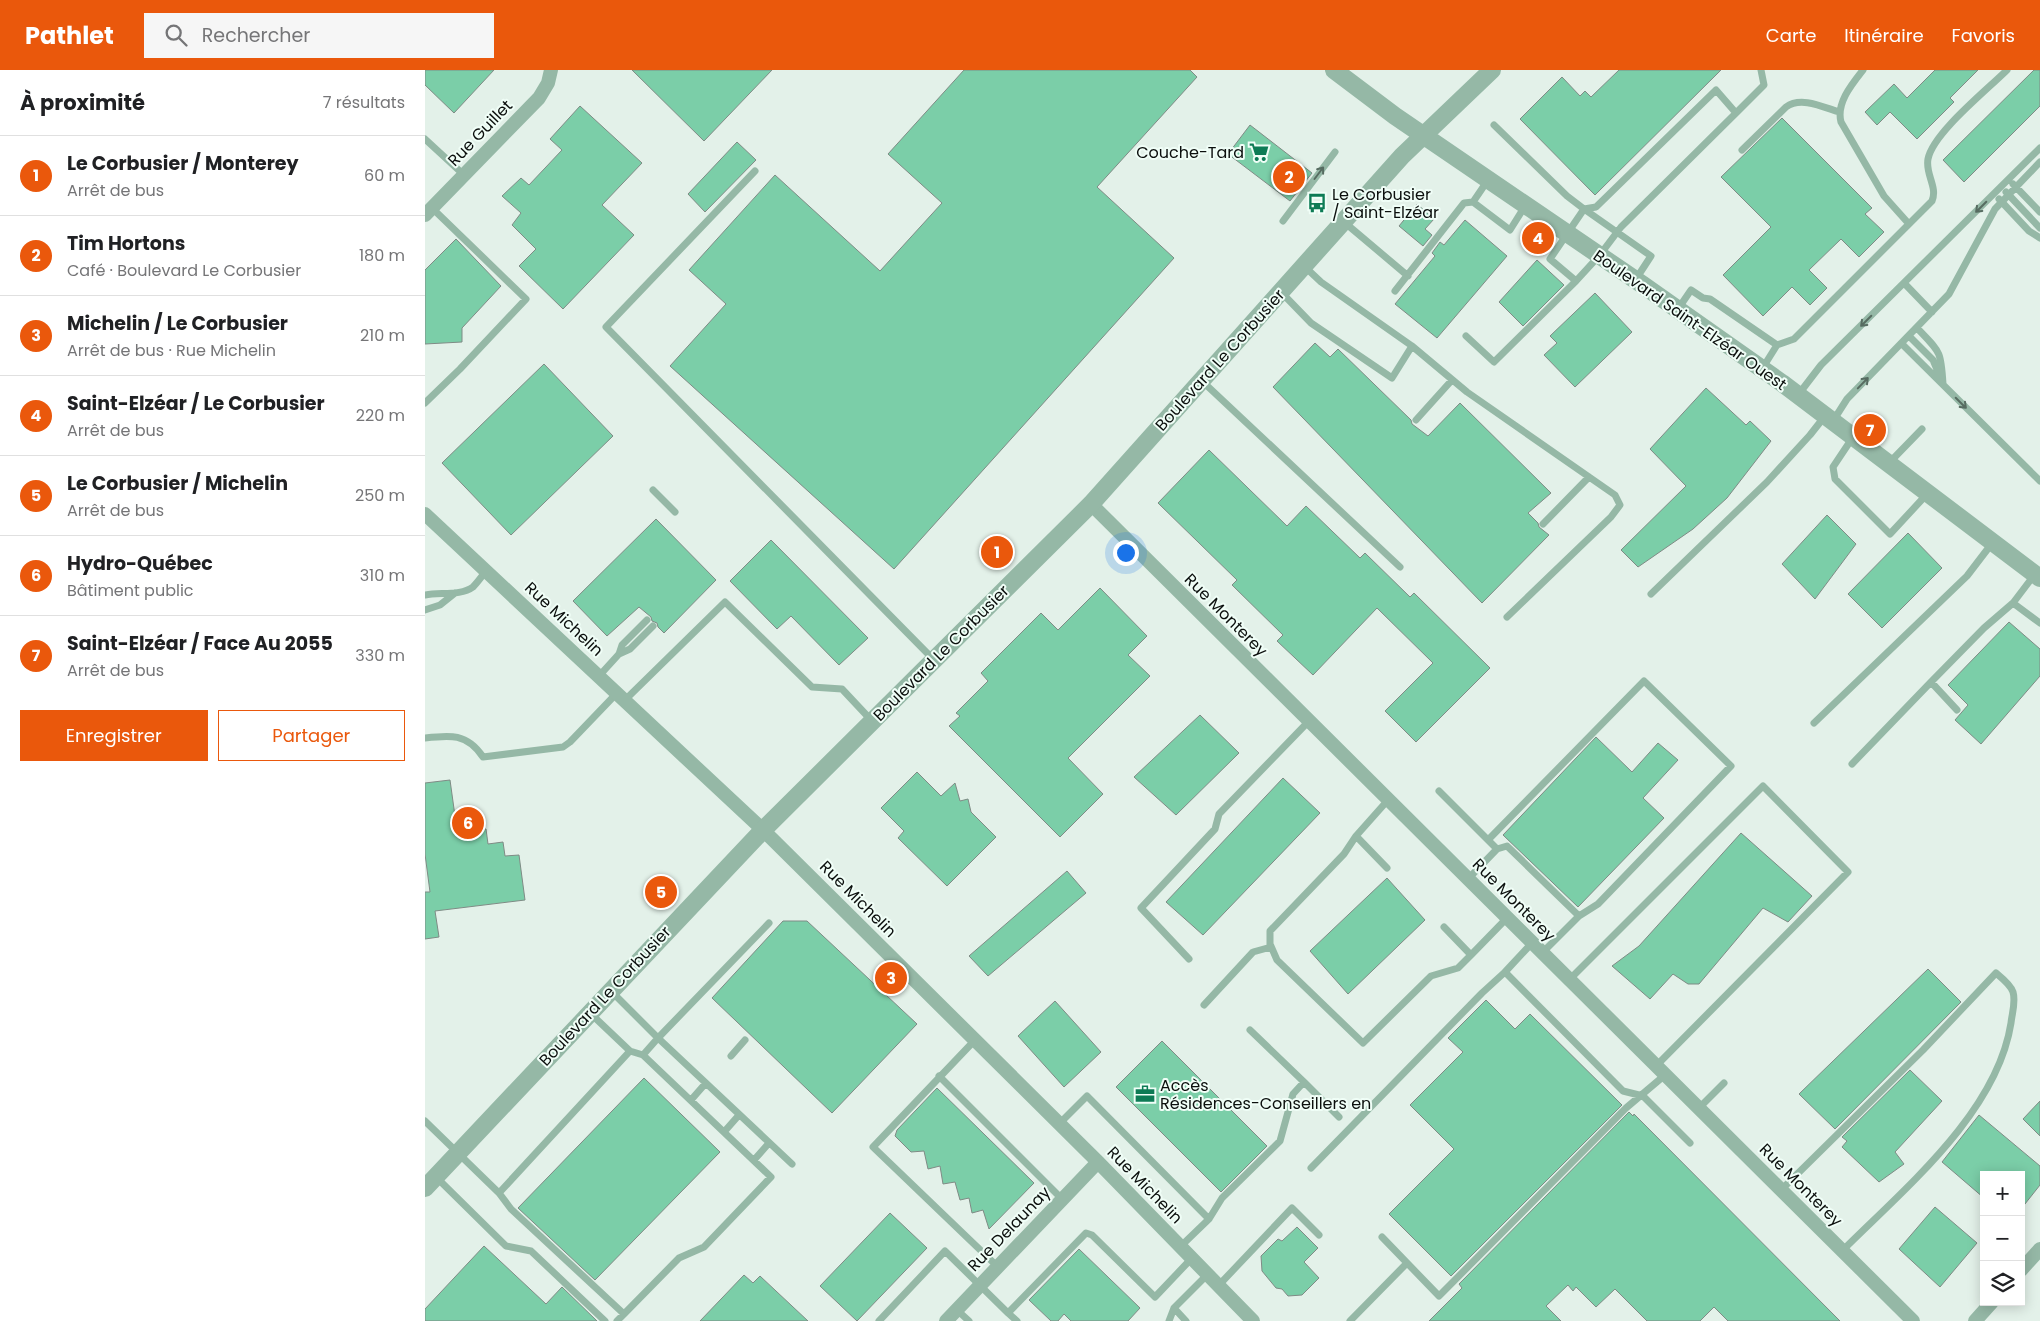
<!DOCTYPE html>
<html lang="fr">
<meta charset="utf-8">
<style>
body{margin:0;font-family:Poppins,sans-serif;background:#f6f6f6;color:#202124}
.controls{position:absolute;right:15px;bottom:15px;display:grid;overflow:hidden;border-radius:0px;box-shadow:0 2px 12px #0003}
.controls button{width:45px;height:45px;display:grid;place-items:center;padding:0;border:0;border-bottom:1px solid #e0e0e0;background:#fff;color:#202124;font:25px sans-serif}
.you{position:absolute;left:700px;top:482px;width:18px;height:18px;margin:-12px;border:4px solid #fff;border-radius:50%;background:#1a73e8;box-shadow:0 0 0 8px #1a73e833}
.badge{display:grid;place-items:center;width:32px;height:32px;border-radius:50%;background:#ea580c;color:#fff;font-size:16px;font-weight:700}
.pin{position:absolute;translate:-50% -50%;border:2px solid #fff;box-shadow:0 1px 5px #0006}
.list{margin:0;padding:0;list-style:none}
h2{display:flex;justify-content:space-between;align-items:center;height:65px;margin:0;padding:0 20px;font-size:21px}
h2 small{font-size:16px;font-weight:400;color:#757577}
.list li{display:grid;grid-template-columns:32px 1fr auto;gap:15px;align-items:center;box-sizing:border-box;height:80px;padding:0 20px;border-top:1px solid #e0e0e0}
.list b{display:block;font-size:19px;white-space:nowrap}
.list p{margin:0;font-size:16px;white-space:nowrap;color:#757577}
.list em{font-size:16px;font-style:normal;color:#757577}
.actions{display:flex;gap:10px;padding:15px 20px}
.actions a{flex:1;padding:11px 0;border:1px solid #ea580c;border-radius:0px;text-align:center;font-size:18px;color:#ea580c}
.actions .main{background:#ea580c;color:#fff}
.icon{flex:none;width:28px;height:28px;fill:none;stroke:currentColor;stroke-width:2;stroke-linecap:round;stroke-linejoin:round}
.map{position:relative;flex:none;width:1615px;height:1251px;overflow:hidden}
header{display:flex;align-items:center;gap:30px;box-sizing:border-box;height:70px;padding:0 25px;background:#ea580c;color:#fff}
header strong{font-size:24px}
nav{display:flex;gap:28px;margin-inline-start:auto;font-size:18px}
.search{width:350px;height:45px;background:#f6f6f6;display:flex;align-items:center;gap:12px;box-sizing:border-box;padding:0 18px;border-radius:0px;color:#757577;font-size:19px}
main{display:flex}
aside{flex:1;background:#fff}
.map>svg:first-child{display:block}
.building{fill:#7bcea8;stroke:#7f8b85}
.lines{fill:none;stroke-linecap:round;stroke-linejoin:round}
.service{stroke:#95b8a6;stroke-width:7}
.minor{stroke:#95b8a6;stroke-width:14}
.tertiary{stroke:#95b8a6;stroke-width:18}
.oneway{stroke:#576c61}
.labels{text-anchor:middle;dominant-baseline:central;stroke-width:4;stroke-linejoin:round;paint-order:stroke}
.street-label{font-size:16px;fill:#0b0f0d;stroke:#f0fef7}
.poi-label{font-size:16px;fill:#0b0f0d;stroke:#f0fef7;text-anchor:start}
</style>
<header>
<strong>Pathlet</strong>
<div class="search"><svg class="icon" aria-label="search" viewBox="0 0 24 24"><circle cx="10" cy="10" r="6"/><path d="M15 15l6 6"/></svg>Rechercher</div>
<nav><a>Carte</a><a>Itinéraire</a><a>Favoris</a></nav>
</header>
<main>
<aside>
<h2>À proximité<small>7 résultats</small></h2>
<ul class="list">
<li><span class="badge">1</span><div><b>Le Corbusier / Monterey</b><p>Arrêt de bus</p></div><em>60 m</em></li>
<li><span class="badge">2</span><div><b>Tim Hortons</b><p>Café · Boulevard Le Corbusier</p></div><em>180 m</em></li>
<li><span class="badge">3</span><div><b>Michelin / Le Corbusier</b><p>Arrêt de bus · Rue Michelin</p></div><em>210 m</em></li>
<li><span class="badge">4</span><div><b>Saint-Elzéar / Le Corbusier</b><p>Arrêt de bus</p></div><em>220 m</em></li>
<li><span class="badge">5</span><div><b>Le Corbusier / Michelin</b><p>Arrêt de bus</p></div><em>250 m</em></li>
<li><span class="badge">6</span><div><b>Hydro-Québec</b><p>Bâtiment public</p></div><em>310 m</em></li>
<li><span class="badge">7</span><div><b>Saint-Elzéar / Face Au 2055</b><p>Arrêt de bus</p></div><em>330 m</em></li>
</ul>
<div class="actions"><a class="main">Enregistrer</a><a>Partager</a></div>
</aside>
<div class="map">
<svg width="1615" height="1251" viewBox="0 0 1615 1251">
<rect width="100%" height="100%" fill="#e3f1e9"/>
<!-- building -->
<path class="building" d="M 0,0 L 69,0 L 29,43 L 0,15 Z
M 207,0 L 347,0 L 279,71 Z
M 539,0 L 765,0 L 772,7 L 672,117 L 749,188 L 469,499 L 245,296 L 301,234 L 264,200 L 350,105 L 455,201 L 517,133 L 463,84 Z
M 1194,0 L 1296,0 L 1170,125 L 1095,49 L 1137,7 L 1155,26 L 1160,21 L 1166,27 Z
M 1510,0 L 1553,0 L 1525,28 L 1529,32 L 1492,69 L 1465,42 L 1452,55 L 1440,42 L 1469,14 L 1482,28 Z
M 1609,0 L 1615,0 L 1615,36 L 1539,112 L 1518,90 Z
M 155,36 L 217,93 L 177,135 L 209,165 L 138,239 L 94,196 L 111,179 L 87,155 L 96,143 L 77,126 L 96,108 L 104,115 L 137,80 L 125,69 Z
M 1357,48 L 1447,138 L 1440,144 L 1459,162 L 1434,187 L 1416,169 L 1384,200 L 1402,218 L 1385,235 L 1367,217 L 1338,246 L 1298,205 L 1346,157 L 1296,107 Z
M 825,55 L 887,103 L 865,131 L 803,84 Z
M 312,72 L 331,90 L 280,142 L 263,124 Z
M 992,134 L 1009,149 L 1000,159 L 1007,165 L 998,176 L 974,156 Z
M 1040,150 L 1082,186 L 1012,268 L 970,234 L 1010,186 L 1007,183 L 1015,172 L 1019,175 Z
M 31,169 L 76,216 L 37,258 L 37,272 L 0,274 L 0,200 Z
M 1112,190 L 1139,215 L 1098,256 L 1074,232 Z
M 1170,223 L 1207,262 L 1150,317 L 1119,285 L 1132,273 L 1125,266 Z
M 890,273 L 905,287 L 913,279 L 986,350 L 987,354 L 1003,366 L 1035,333 L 1126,423 L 1103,443 L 1113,453 L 1114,457 L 1124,465 L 1057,533 L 848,317 Z
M 119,294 L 188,366 L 86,465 L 17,393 Z
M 1281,318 L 1321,355 L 1325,351 L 1346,371 L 1302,428 L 1268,459 L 1213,497 L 1196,480 L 1261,416 L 1225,379 Z
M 784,380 L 862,456 L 881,436 L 935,488 L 940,483 L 985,527 L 989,523 L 1065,598 L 991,672 L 960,641 L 1008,593 L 952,538 L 888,605 L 852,571 L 858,565 L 807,515 L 812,510 L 733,433 Z
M 1402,445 L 1431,474 L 1390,529 L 1357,494 Z
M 231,449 L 291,510 L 239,563 L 233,557 L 232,553 L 227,551 L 226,547 L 214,537 L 182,566 L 148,531 Z
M 1483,463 L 1517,498 L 1457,558 L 1423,524 Z
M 346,470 L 443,568 L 414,595 L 366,546 L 352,559 L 305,511 Z
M 675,518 L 722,566 L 703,585 L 725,606 L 643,688 L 678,724 L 635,767 L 524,656 L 535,646 L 531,643 L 563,611 L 556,603 L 616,543 L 633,560 Z
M 1584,552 L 1615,579 L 1615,606 L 1556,674 L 1530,650 L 1543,635 L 1523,615 Z
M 775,645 L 814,683 L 751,745 L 709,707 Z
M 1171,667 L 1207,702 L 1233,673 L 1253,690 L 1218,728 L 1239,748 L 1153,837 L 1078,765 Z
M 492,702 L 516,726 L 530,713 L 535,731 L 543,729 L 546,742 L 571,767 L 522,816 L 473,768 L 479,761 L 456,738 Z
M 858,708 L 895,743 L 778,865 L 741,832 Z
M 25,710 L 30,746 L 48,744 L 50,760 L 61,759 L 63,774 L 78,772 L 80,786 L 94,785 L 100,830 L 10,841 L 14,867 L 0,869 L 0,822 L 5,822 L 0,784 L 0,713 Z
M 1316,763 L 1387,826 L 1363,852 L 1338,838 L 1274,914 L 1263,914 L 1248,904 L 1225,929 L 1187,896 L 1214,876 Z
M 642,801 L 661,823 L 563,906 L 544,886 Z
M 962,808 L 1000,850 L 923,924 L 885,881 Z
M 358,851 L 382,851 L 492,954 L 407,1043 L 287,928 Z
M 1503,899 L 1536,932 L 1410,1059 L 1374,1024 Z
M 1061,930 L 1090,959 L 1105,944 L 1197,1035 L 1026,1206 L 964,1144 L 1029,1079 L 985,1035 L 1038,982 L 1023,968 Z
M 630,931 L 676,982 L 639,1017 L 593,966 Z
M 737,971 L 842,1076 L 796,1122 L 691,1017 Z
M 1485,1000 L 1517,1031 L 1470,1082 L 1479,1094 L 1454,1112 L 1417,1077 L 1422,1071 L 1417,1067 Z
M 219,1008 L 295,1082 L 170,1210 L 93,1138 Z
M 512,1018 L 609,1113 L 564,1159 L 558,1140 L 547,1143 L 544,1128 L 535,1130 L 530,1112 L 518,1114 L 515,1096 L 503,1099 L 499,1081 L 486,1082 L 470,1066 L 472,1060 Z
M 1615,1031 L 1615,1066 L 1598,1049 Z
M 1204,1042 L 1208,1046 L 1209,1044 L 1415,1251 L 1303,1251 L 1289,1237 L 1275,1251 L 1222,1251 L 1190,1219 L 1171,1237 L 1151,1217 L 1148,1221 L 1143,1215 L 1121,1236 L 1136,1251 L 1004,1251 L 1037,1218 L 1034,1214 Z
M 1554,1045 L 1615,1096 L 1615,1115 L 1596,1139 L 1596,1105 L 1559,1105 L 1559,1128 L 1517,1092 Z
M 1510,1137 L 1552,1173 L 1515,1217 L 1474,1179 Z
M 465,1143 L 502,1178 L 432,1251 L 395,1216 Z
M 872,1157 L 893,1178 L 879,1192 L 894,1208 L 877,1225 L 863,1226 L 857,1219 L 851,1218 L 837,1201 L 836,1186 L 853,1169 L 857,1171 Z
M 59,1176 L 121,1234 L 137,1217 L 172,1251 L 0,1251 L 0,1239 Z
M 654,1179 L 715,1238 L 703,1251 L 646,1251 L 639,1244 L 633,1251 L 626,1251 L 604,1230 Z
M 319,1205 L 328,1213 L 335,1206 L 383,1251 L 275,1251 Z"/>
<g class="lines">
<!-- service -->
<path class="service" d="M 1438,0 C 1427,14 1411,33 1416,52 L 1459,126 L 1484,154
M 1311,43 L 1339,15 L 1336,0
M 1069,55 L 1142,126 L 1159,139 L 1125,189 L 1151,211 L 1174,186 L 1196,157 L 1311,43 L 1291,20 L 1171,137 L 1159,139
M 0,69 L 39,105
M 1317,80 L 1361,37 C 1376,26 1398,37 1414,42
M 330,101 L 181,257 L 508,589
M 1063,110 L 1048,132 L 1085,160 L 1100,136
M 1588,114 L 1615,142
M 1581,122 L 1615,158
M 1574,129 L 1604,161 L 1615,168
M 1159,139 L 1226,186 L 1211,209
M 858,151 L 910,82
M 919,152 L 983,206
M 1479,213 L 1507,242
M 970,221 L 1039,133 L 1048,132
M 856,222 L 886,253 L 967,308 L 987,276 L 896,212 L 879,196
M 1253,239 L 1266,220 L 1278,228 L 1285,229 L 1352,275 L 1337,299
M 1492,258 C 1515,282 1516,280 1518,314
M 1041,266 L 1069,292 L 1151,211
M 1484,266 L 1508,290 L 1515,307
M 1477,274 L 1615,411
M 1352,275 L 1369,269 L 1507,131 C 1513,117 1500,104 1503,89 C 1508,63 1562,20 1582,0
M 987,276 L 1042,322 L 1190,425 L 1195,435 L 1186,447 L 1082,547
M 777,311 L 975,497
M 1373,325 L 1396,295 L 1615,78
M 0,333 L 35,299 L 101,229 L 7,138
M 991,350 L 1027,310
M 1408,351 L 1422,329 L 1524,224 L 1570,139 L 1615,92
M 1428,367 L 1408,397 L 1410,409 L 1465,464 L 1503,423
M 1464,393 L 1497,359
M 228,420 L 250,442
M 1118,454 L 1164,407
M 1610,504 L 1588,533 L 1615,553
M 1226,524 L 1342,412 L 1385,365 L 1400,346
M 0,525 C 14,522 36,526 48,517 C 53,512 57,506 61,501
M 0,540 L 15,535 L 30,523
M 194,584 L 205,579 L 228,556
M 174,606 L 194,584 L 197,575 L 222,550
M 200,630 L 300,532 L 387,617 L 417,619 L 447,651
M 1532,640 L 1506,612 L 1559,558 L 1588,533
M 1389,653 L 1542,506 L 1568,472
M 0,668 C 25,665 42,663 58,687 L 138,677 L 145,672 L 192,623
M 1427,694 L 1506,612
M 1014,721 L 1072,779
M 931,766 L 919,784 L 845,861 L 845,874 L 852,890 L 938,973 L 1006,906 L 1033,898 L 1046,885
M 1063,770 L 1219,611 L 1306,696 L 1173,834 L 1154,846
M 962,798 L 931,766 L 963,730
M 1043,809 L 1072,779 L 1082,776 L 1154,846 L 1117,883
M 344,853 L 233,968 L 367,1094
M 1019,857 L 1046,885 L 1082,848
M 1107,873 L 1080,902 L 1198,1021 L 1218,1026 L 1265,1073
M 764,889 L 716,838 L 790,759 L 794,744 L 884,651
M 1144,910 L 1338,716 L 1423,802 L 1231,996
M 186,921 L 233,968 L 218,985 L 205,981
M 779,935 L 828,882 L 846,877
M 550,970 L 448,1077 L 573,1197
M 306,986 L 320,970
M 514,1006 L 637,1129
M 879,1012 L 914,1047
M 266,1030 L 280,1014
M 1274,1038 L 1299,1013
M 0,1051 L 74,1123 L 205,981 L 165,943
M 634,1054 L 662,1026 L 784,1149 L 756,1176
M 299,1062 L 314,1045
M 329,1090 L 344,1073
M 886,1098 L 1057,923 L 1080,902
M 11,1107 L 81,1176 L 106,1181 L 180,1251
M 1356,1120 L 1498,980 L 1571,903 C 1577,908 1586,915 1588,922 C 1591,932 1587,943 1586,953 C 1572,1043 1479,1119 1417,1181
M 74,1123 L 86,1139 L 199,1244 L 254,1188 L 279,1177 L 346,1107 L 218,985
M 784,1149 L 797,1128 L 855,1071 L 868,1024 L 879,1012 L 825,960
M 957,1167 L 1014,1226 L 1201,1038 L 1240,1005
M 794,1215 L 867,1138 L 894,1165
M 532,1240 L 544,1251
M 583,1243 L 592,1251
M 192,1251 L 199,1244
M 454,1251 L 520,1181 L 583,1243 L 661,1163 L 667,1165 L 730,1227 L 767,1188
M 744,1251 L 749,1238
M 761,1251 L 749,1238 L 783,1204
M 925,1251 L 982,1193"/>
<!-- minor -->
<path class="minor" d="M 0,145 L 114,28 L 123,13 L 126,0
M 666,434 L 1488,1251
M 0,444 L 338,760 L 673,1092 L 828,1251
M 1596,1200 L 1615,1179
M 521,1251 L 673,1092
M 1550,1251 L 1567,1232"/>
<!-- tertiary -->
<path class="tertiary" d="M 909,0 L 970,46 L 1218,215 L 1357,313 L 1615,508
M 0,1118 L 338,760 L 666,434 L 977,86 L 1067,0"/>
</g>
<!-- one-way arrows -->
<defs><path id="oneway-shaft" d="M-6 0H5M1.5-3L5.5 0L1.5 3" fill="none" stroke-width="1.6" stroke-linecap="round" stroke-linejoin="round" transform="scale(1.25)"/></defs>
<g class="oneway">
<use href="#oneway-shaft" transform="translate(894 103) rotate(-53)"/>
<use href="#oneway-shaft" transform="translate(1556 137) rotate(135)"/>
<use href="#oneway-shaft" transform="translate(1441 251) rotate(135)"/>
<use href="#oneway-shaft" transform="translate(1438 313) rotate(-46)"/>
<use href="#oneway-shaft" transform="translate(1536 333) rotate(45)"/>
</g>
<!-- icons -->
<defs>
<symbol id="supermarket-bare" viewBox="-9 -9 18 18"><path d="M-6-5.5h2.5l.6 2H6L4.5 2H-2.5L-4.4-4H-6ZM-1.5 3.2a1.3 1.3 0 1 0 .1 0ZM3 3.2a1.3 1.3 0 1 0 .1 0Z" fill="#0d7b55" stroke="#f0fef7" stroke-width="2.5" paint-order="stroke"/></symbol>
<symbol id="bus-bare" viewBox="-9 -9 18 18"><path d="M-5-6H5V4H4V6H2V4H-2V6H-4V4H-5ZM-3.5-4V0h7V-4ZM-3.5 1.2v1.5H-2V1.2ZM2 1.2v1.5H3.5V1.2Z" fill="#0d7b55" stroke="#f0fef7" stroke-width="2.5" paint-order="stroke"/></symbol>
<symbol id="office-bare" viewBox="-9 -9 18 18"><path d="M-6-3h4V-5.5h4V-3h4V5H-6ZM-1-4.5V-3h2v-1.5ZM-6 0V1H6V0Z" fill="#0d7b55" stroke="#f0fef7" stroke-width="2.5" paint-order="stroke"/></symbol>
</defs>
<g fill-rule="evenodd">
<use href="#supermarket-bare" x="820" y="68" width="28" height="28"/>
<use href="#bus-bare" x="878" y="119" width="28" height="28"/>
<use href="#office-bare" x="706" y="1010" width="28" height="28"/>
</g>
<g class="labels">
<!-- street labels -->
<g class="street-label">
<text transform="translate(55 63) rotate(-46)">Rue Guillet</text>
<text transform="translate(1265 250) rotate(35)">Boulevard Saint-Elzéar Ouest</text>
<text transform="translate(795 290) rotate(-48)">Boulevard Le Corbusier</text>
<text transform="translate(801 545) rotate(45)">Rue Monterey</text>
<text transform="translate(139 549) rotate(43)">Rue Michelin</text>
<text transform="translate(516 583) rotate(-45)">Boulevard Le Corbusier</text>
<text transform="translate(433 829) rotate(45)">Rue Michelin</text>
<text transform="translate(1089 830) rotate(45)">Rue Monterey</text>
<text transform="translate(180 926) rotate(-47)">Boulevard Le Corbusier</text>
<text transform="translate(720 1115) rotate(46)">Rue Michelin</text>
<text transform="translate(1376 1115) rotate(45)">Rue Monterey</text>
<text transform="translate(584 1159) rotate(-46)">Rue Delaunay</text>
</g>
<!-- poi labels -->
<g class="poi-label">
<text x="819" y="82" text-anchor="end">Couche-Tard</text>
<text x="907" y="124">Le Corbusier<tspan x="907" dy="18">/ Saint-Elzéar</tspan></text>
<text x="735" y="1015">Accès<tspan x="735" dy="18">Résidences-Conseillers en</tspan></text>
</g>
</g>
</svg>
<div class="controls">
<button>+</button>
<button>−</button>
<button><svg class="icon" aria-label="layers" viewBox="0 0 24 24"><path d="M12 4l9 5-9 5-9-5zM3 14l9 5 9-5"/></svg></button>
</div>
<div class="you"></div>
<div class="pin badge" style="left:572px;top:482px">1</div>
<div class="pin badge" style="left:864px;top:107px">2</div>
<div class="pin badge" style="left:466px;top:908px">3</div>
<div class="pin badge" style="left:1113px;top:168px">4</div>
<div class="pin badge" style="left:236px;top:822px">5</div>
<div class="pin badge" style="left:43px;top:753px">6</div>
<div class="pin badge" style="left:1445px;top:360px">7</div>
</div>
</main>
